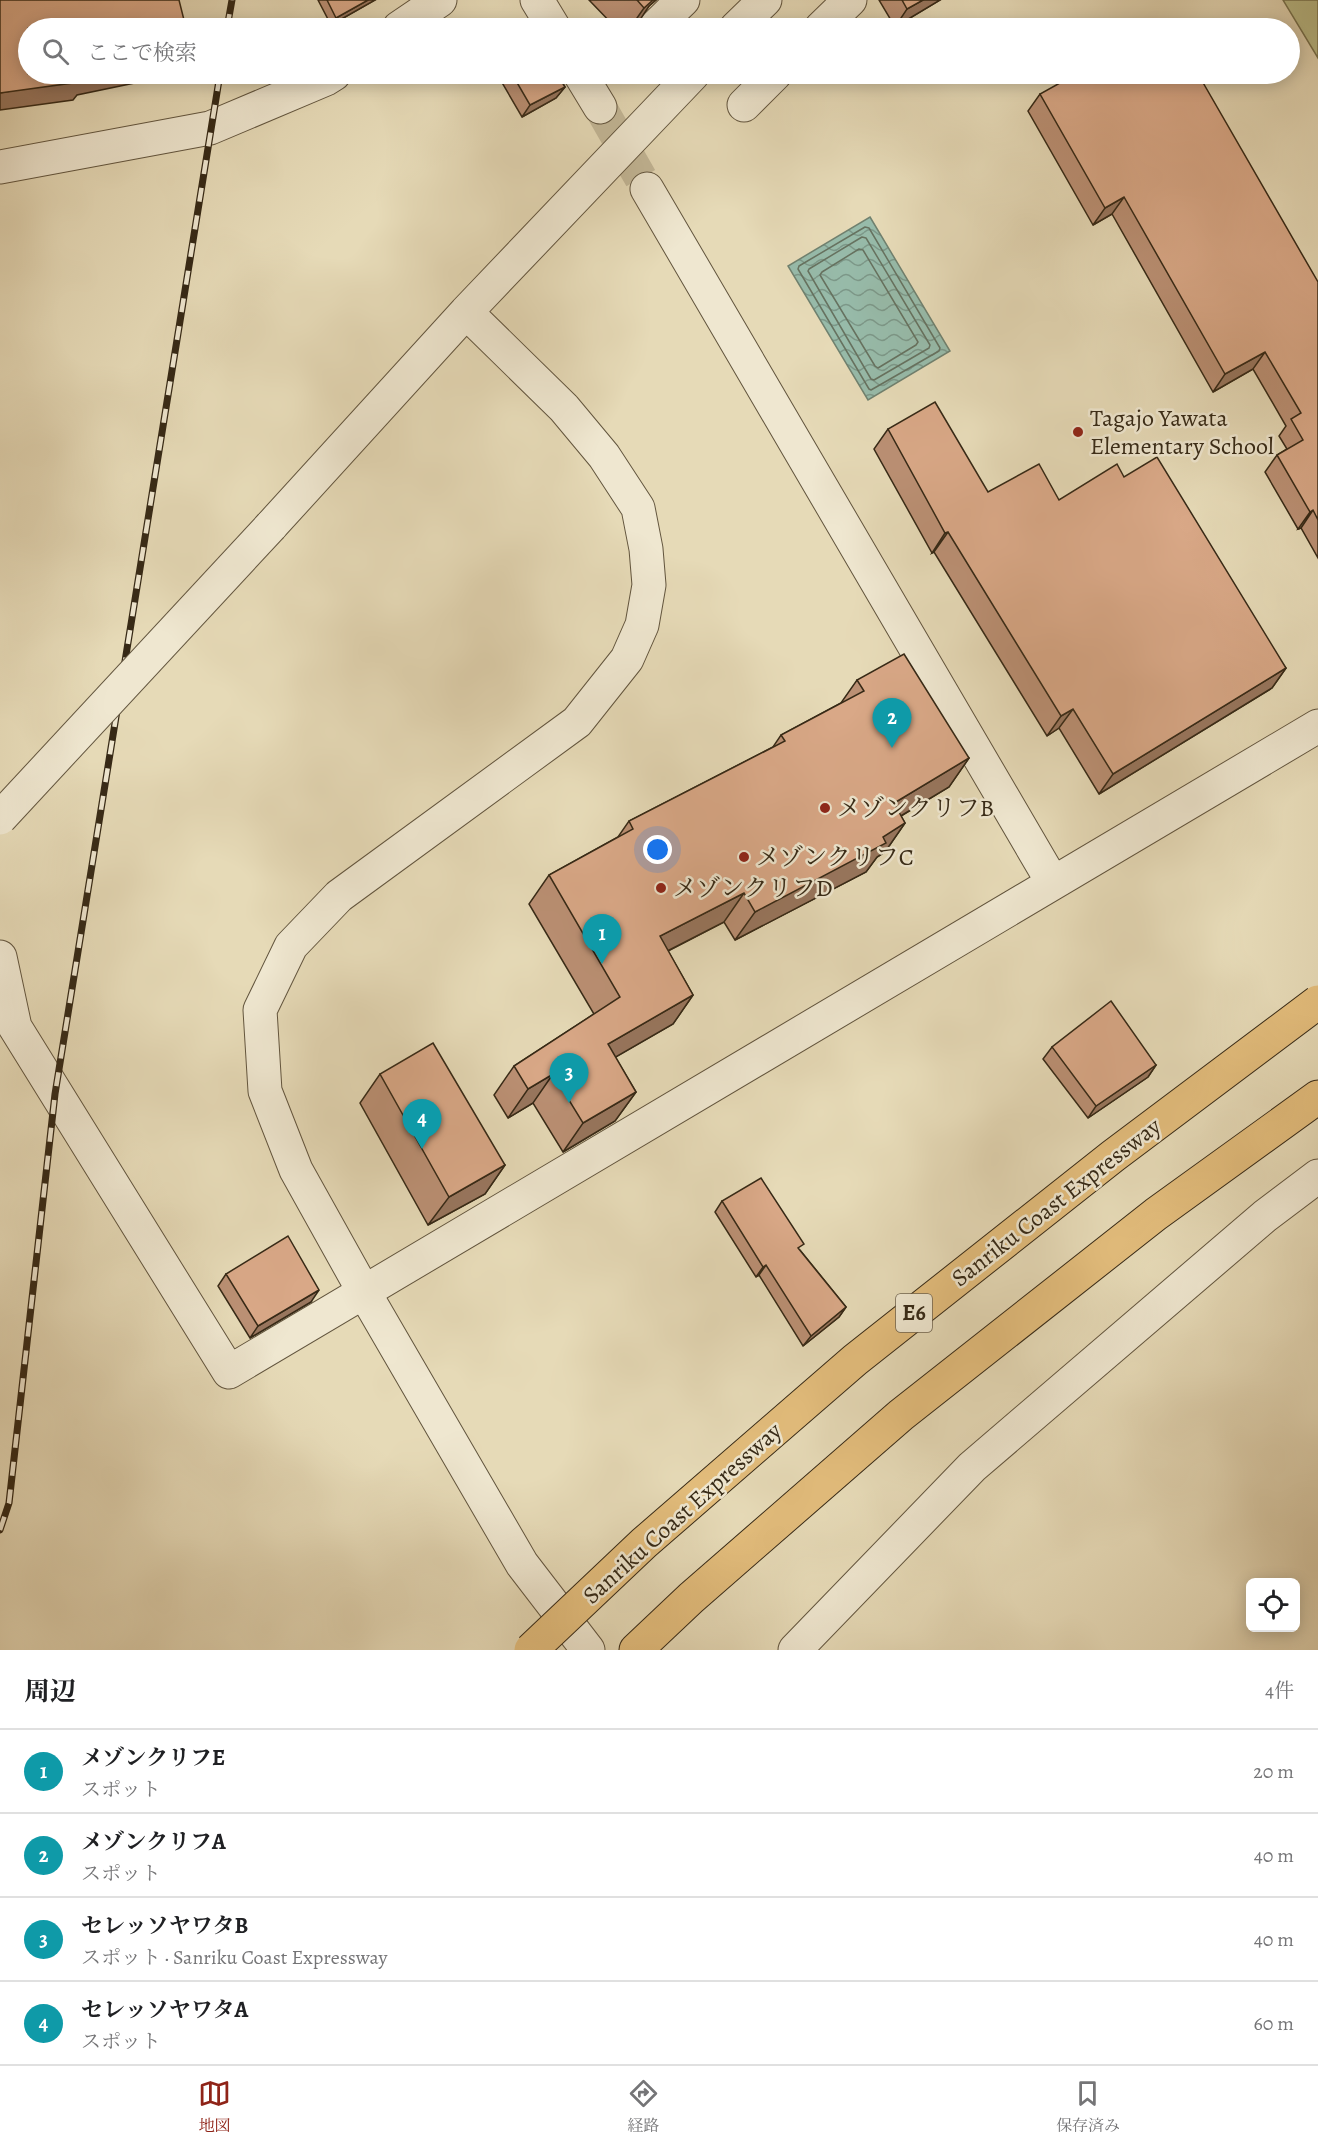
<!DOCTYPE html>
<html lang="ja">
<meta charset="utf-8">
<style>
body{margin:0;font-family:Alegreya,"Noto Serif JP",serif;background:#f6f6f6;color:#202124}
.controls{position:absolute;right:18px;bottom:18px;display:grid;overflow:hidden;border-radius:9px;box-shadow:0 3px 15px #0003}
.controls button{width:54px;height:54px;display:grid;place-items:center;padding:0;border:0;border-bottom:2px solid #e0e0e0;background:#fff;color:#202124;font:30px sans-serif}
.you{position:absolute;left:658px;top:850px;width:21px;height:21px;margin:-15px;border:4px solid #fff;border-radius:50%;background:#1a73e8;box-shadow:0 0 0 9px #1a73e833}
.badge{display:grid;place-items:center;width:39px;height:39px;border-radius:50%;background:#8f2418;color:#fff;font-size:20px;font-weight:700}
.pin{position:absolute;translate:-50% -50px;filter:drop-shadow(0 2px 3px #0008)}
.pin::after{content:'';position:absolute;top:32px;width:21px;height:18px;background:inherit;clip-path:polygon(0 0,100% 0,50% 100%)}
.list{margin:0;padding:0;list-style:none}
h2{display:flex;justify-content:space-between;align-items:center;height:78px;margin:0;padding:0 24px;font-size:26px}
h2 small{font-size:20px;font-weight:400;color:#757577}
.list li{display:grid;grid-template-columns:39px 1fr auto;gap:18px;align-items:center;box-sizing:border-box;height:84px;padding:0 24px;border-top:2px solid #e0e0e0}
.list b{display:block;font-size:22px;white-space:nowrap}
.list p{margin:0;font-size:20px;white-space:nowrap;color:#757577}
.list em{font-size:20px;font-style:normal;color:#757577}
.icon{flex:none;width:33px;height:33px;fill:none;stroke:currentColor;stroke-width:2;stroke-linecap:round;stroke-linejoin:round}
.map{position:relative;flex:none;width:1318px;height:1650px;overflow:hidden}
.search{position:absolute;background:#fff;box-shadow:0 3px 15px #0003;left:18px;right:18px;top:18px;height:66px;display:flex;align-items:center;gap:15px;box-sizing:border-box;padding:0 21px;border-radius:33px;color:#757577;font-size:22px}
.sheet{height:414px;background:#fff}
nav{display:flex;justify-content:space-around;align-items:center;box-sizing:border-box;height:84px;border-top:2px solid #e0e0e0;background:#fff;font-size:16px;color:#757577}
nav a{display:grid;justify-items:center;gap:3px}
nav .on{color:#8f2418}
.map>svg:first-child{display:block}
.garden{fill:#bbbe8a;stroke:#787450;stroke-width:1.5}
.water{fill:url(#water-waves);stroke:#70816f;stroke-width:1.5}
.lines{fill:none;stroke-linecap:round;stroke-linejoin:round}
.shore{stroke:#667260;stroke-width:1.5}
.minor-tunnel{stroke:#c3b797;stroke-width:33;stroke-dasharray:33 16;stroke-linecap:butt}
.minor-casing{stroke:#62553e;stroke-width:35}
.tertiary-casing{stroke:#62553e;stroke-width:35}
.motorway-casing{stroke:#362916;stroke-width:35}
.minor{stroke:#efe7d0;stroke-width:33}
.tertiary{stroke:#efe7d0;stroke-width:33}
.motorway{stroke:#e3bd7c;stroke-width:33}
.rail-casing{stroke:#362916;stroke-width:7}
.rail{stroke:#efe7d0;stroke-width:4.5;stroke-dasharray:14;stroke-linecap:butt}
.tertiary-bridge-casing{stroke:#62553e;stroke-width:35;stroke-linecap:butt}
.motorway-bridge-casing{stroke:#362916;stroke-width:35;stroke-linecap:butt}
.tertiary-bridge{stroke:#efe7d0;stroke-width:33}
.motorway-bridge{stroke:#e3bd7c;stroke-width:33}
.wall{fill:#bb9074;stroke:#362916;stroke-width:1.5}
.shaded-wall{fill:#98765e;stroke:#362916;stroke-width:1.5}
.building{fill:#d9a887;stroke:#362916;stroke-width:1.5}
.poi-dot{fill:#8f2418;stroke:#efe7d0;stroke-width:2}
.labels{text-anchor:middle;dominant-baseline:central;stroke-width:5;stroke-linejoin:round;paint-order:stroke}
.shield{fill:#efe7d0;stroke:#6e624e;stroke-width:1.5}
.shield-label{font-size:22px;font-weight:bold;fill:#362916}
.poi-label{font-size:24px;fill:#362916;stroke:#efe7d0;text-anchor:start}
.street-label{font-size:24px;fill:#362916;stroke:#efe7d0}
</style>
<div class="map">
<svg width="1318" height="1650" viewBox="0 0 1318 1650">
<defs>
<pattern id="water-waves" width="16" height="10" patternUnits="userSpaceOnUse" patternTransform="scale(1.5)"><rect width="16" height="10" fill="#97bbaa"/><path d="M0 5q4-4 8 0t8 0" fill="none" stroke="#7c9889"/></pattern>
</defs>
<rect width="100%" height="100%" fill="#e6dab7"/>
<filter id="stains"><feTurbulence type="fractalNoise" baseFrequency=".00333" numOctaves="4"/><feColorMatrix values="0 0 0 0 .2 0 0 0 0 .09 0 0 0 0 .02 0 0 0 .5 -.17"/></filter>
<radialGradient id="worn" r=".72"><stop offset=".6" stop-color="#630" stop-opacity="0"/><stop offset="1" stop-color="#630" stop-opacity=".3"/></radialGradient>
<!-- garden -->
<path class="garden" d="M 1283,0 L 1318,0 L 1318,58 Z"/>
<!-- water -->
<path class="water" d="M 870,217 L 950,351 L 868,400 L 788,266 Z"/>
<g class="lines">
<!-- shore -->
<path class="shore" d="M 865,227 L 869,228 L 940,348 L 939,351 L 871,390 L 869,389 L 798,269 L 799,266 Z
M 862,237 L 866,238 L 930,345 L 929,348 L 874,380 L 871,379 L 808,271 L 809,269 Z
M 859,249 L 863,250 L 918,342 L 916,345 L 878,368 L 875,366 L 820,275 L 822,272 Z"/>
<!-- minor-tunnel -->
<path class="minor-tunnel" d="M 600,107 L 647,189"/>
<defs>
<path id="minor" d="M 537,0 L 554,28
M 399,28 L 440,0
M 654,28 L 683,0
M 821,28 L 850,0
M 580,74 L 600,107
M 744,105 L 775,74
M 0,167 L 210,128 L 326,79 L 334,74
M 647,189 L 1053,883
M 0,957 L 15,1027 L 229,1372 L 1318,726"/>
<path id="tertiary" d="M 736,28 L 765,0
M 466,312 L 564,408 L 604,456 L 638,508 L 646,549 L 649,585 L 642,625 L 627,659 L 577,722 L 339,896 L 291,946 L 260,1010 L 265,1091 L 296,1170 L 364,1292 L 522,1564 L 588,1650
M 271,526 L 466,312 L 693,74
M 795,1650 L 972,1467 L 1265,1216 L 1318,1176"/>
<path id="motorway" d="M 636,1650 L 691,1598 L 901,1415 L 1156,1214 L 1318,1097"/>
</defs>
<!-- minor casing -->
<use href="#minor" class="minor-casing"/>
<!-- tertiary casing -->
<use href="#tertiary" class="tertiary-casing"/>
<!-- motorway casing -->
<use href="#motorway" class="motorway-casing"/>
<!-- minor -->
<use href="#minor" class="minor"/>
<!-- tertiary -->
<use href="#tertiary" class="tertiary"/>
<!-- motorway -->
<use href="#motorway" class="motorway"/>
<defs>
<path id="rail" d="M 227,28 L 232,0
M 0,1530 L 9,1503 L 55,1094 L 220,74"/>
</defs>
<!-- rail casing -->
<use href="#rail" class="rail-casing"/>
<!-- rail -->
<use href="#rail" class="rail"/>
<defs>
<path id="tertiary-bridge" d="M 0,818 L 271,526"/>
<path id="motorway-bridge" d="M 531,1650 L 644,1543 L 855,1360 L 1113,1156 L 1318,1002"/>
</defs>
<!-- tertiary-bridge casing -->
<use href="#tertiary-bridge" class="tertiary-bridge-casing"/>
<!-- motorway-bridge casing -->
<use href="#motorway-bridge" class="motorway-bridge-casing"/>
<!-- tertiary-bridge -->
<use href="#tertiary-bridge" class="tertiary-bridge"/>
<!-- motorway-bridge -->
<use href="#motorway-bridge" class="motorway-bridge"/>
</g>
<!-- wall -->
<path class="wall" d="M 318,0 L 375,0 L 331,25 Z
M 589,0 L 656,0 L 649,6 L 633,28 L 616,28 Z
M 879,0 L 940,0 L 895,27 Z
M 497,74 L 557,74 L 565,87 L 556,98 L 522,117 Z
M 1040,94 L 1318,282 L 1318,558 L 1301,528 L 1298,529 L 1265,472 L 1277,455 L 1287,449 L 1279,436 L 1286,426 L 1253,369 L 1213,392 L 1112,214 L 1093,225 L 1028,111 Z
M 888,429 L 988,492 L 1059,500 L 1124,477 L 1286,668 L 1272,688 L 1099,794 L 1059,728 L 1047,736 L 934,552 L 932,553 L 874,449 Z
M 857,680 L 969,758 L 949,787 L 901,816 L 905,823 L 885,852 L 877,857 L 866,872 L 735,940 L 724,922 L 668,951 L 693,995 L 673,1024 L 615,1057 L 636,1092 L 615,1121 L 563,1152 L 533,1103 L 508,1118 L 494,1095 L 514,1066 L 594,1014 L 529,904 L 549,875 L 618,837 L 629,821 L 773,747 L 781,735 L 841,703 Z
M 1052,1047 L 1156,1065 L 1148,1077 L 1088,1118 L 1043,1059 Z
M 380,1074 L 505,1165 L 485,1194 L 428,1225 L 360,1103 Z
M 722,1201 L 800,1250 L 846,1307 L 839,1317 L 803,1346 L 759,1275 L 756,1277 L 715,1212 Z
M 226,1274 L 311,1302 L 250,1338 L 218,1286 Z"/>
<!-- shaded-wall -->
<path class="shaded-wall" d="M 368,0 L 375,0 L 331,25 L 336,18 Z
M 651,0 L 656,0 L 649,6 L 636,26 L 633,28 L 630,28 L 644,8 Z
M 923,0 L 940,0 L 895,27 L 907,9 Z
M 102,74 L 178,74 L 77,95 L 73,100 L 0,110 L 0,93 Z
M 565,87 L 556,98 L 522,117 L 530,105 Z
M 1124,197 L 1112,214 L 1093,225 L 1105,208 Z
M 1265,352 L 1253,369 L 1213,392 L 1225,374 Z
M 1313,510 L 1301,528 L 1298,529 L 1310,512 Z
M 948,532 L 934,552 L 932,553 L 945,533 Z
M 1286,668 L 1272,688 L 1099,794 L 1113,774 Z
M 1073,709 L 1059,728 L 1047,736 L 1061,716 Z
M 969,758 L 949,787 L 874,832 L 894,803 Z
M 905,823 L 885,852 L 877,857 L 866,872 L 735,940 L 755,912 Z
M 744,893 L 724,922 L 640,965 L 660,936 Z
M 693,995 L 673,1024 L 588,1073 L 608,1044 Z
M 1156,1065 L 1148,1077 L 1088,1118 L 1096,1106 Z
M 553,1074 L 533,1103 L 508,1118 L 528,1089 Z
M 636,1092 L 615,1121 L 563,1152 L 583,1123 Z
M 505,1165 L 485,1194 L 428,1225 L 449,1197 Z
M 766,1265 L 759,1275 L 756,1277 L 763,1267 Z
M 319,1290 L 311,1302 L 250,1338 L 258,1326 Z
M 846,1307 L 839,1317 L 803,1346 L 811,1336 Z"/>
<!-- building -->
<path class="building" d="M 0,0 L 179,0 L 186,28 L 28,28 L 28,74 L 102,74 L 86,77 L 87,81 L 0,93 Z
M 327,0 L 368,0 L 336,18 Z
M 637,0 L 653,0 L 644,8 Z
M 902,0 L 923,0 L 907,9 Z
M 1168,21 L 1172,28 L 1154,28 Z
M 512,74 L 557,74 L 565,87 L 530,105 Z
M 1076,74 L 1198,74 L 1318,282 L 1318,520 L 1313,510 L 1310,512 L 1277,455 L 1303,440 L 1291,419 L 1301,413 L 1265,352 L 1225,374 L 1124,197 L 1105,208 L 1040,94 Z
M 935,402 L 988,492 L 1039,464 L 1059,500 L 1117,464 L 1124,477 L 1157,457 L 1286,668 L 1113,774 L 1073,709 L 1061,716 L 948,532 L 945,533 L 888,429 Z
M 904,654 L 969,758 L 894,803 L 905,823 L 883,837 L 886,843 L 755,912 L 744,893 L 660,936 L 693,995 L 608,1044 L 636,1092 L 583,1123 L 553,1074 L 528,1089 L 514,1066 L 620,997 L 549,875 L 633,829 L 629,821 L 785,741 L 781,735 L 864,691 L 857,680 Z
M 1111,1001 L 1156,1065 L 1096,1106 L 1052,1047 Z
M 433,1043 L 505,1165 L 449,1197 L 380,1074 Z
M 761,1178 L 804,1244 L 798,1248 L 846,1307 L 811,1336 L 766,1265 L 763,1267 L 722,1201 Z
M 288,1236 L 319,1290 L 258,1326 L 226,1274 Z"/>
<!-- markers -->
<g class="poi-dot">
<circle cx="1078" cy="432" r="6"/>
<circle cx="825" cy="808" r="6"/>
<circle cx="744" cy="857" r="6"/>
<circle cx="661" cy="888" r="6"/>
</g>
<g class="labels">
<!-- shield labels -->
<rect class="shield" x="896" y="1294" width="36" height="38" rx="4.5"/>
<g class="shield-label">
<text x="914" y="1313">E6</text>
</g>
<!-- poi labels -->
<g class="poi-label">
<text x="1090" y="418">Tagajo Yawata<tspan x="1090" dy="28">Elementary School</tspan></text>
<text x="837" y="808">メゾンクリフB</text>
<text x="756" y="857">メゾンクリフC</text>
<text x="673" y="888">メゾンクリフD</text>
</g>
<!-- street labels -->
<g class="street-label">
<text transform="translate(1056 1202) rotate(-38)">Sanriku Coast Expressway</text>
<text transform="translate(682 1513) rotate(-42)">Sanriku Coast Expressway</text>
</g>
</g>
<rect width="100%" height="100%" filter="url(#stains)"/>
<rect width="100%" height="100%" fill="url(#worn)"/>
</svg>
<div class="controls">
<button><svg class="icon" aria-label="locate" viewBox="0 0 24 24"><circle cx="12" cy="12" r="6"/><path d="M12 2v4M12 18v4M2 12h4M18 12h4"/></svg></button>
</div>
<div class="you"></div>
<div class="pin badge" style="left:602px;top:964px;background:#0f9aa8">1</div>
<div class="pin badge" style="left:892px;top:748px;background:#0f9aa8">2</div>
<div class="pin badge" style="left:569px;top:1103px;background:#0f9aa8">3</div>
<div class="pin badge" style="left:422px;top:1149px;background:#0f9aa8">4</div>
<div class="search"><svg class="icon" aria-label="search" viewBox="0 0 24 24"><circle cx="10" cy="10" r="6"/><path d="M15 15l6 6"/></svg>ここで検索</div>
</div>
<section class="sheet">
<h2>周辺<small>4件</small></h2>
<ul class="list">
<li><span class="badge" style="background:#0f9aa8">1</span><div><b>メゾンクリフE</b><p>スポット</p></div><em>20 m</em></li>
<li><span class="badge" style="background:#0f9aa8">2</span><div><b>メゾンクリフA</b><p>スポット</p></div><em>40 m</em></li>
<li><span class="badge" style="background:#0f9aa8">3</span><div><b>セレッソヤワタB</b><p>スポット · Sanriku Coast Expressway</p></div><em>40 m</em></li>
<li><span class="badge" style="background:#0f9aa8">4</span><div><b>セレッソヤワタA</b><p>スポット</p></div><em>60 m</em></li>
</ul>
</section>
<nav>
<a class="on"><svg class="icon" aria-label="map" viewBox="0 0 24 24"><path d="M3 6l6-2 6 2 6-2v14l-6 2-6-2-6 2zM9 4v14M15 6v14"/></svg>地図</a>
<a><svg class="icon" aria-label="directions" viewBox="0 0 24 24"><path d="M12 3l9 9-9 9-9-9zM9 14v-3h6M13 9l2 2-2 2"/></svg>経路</a>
<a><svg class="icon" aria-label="saved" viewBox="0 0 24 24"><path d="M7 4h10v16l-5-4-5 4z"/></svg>保存済み</a>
</nav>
